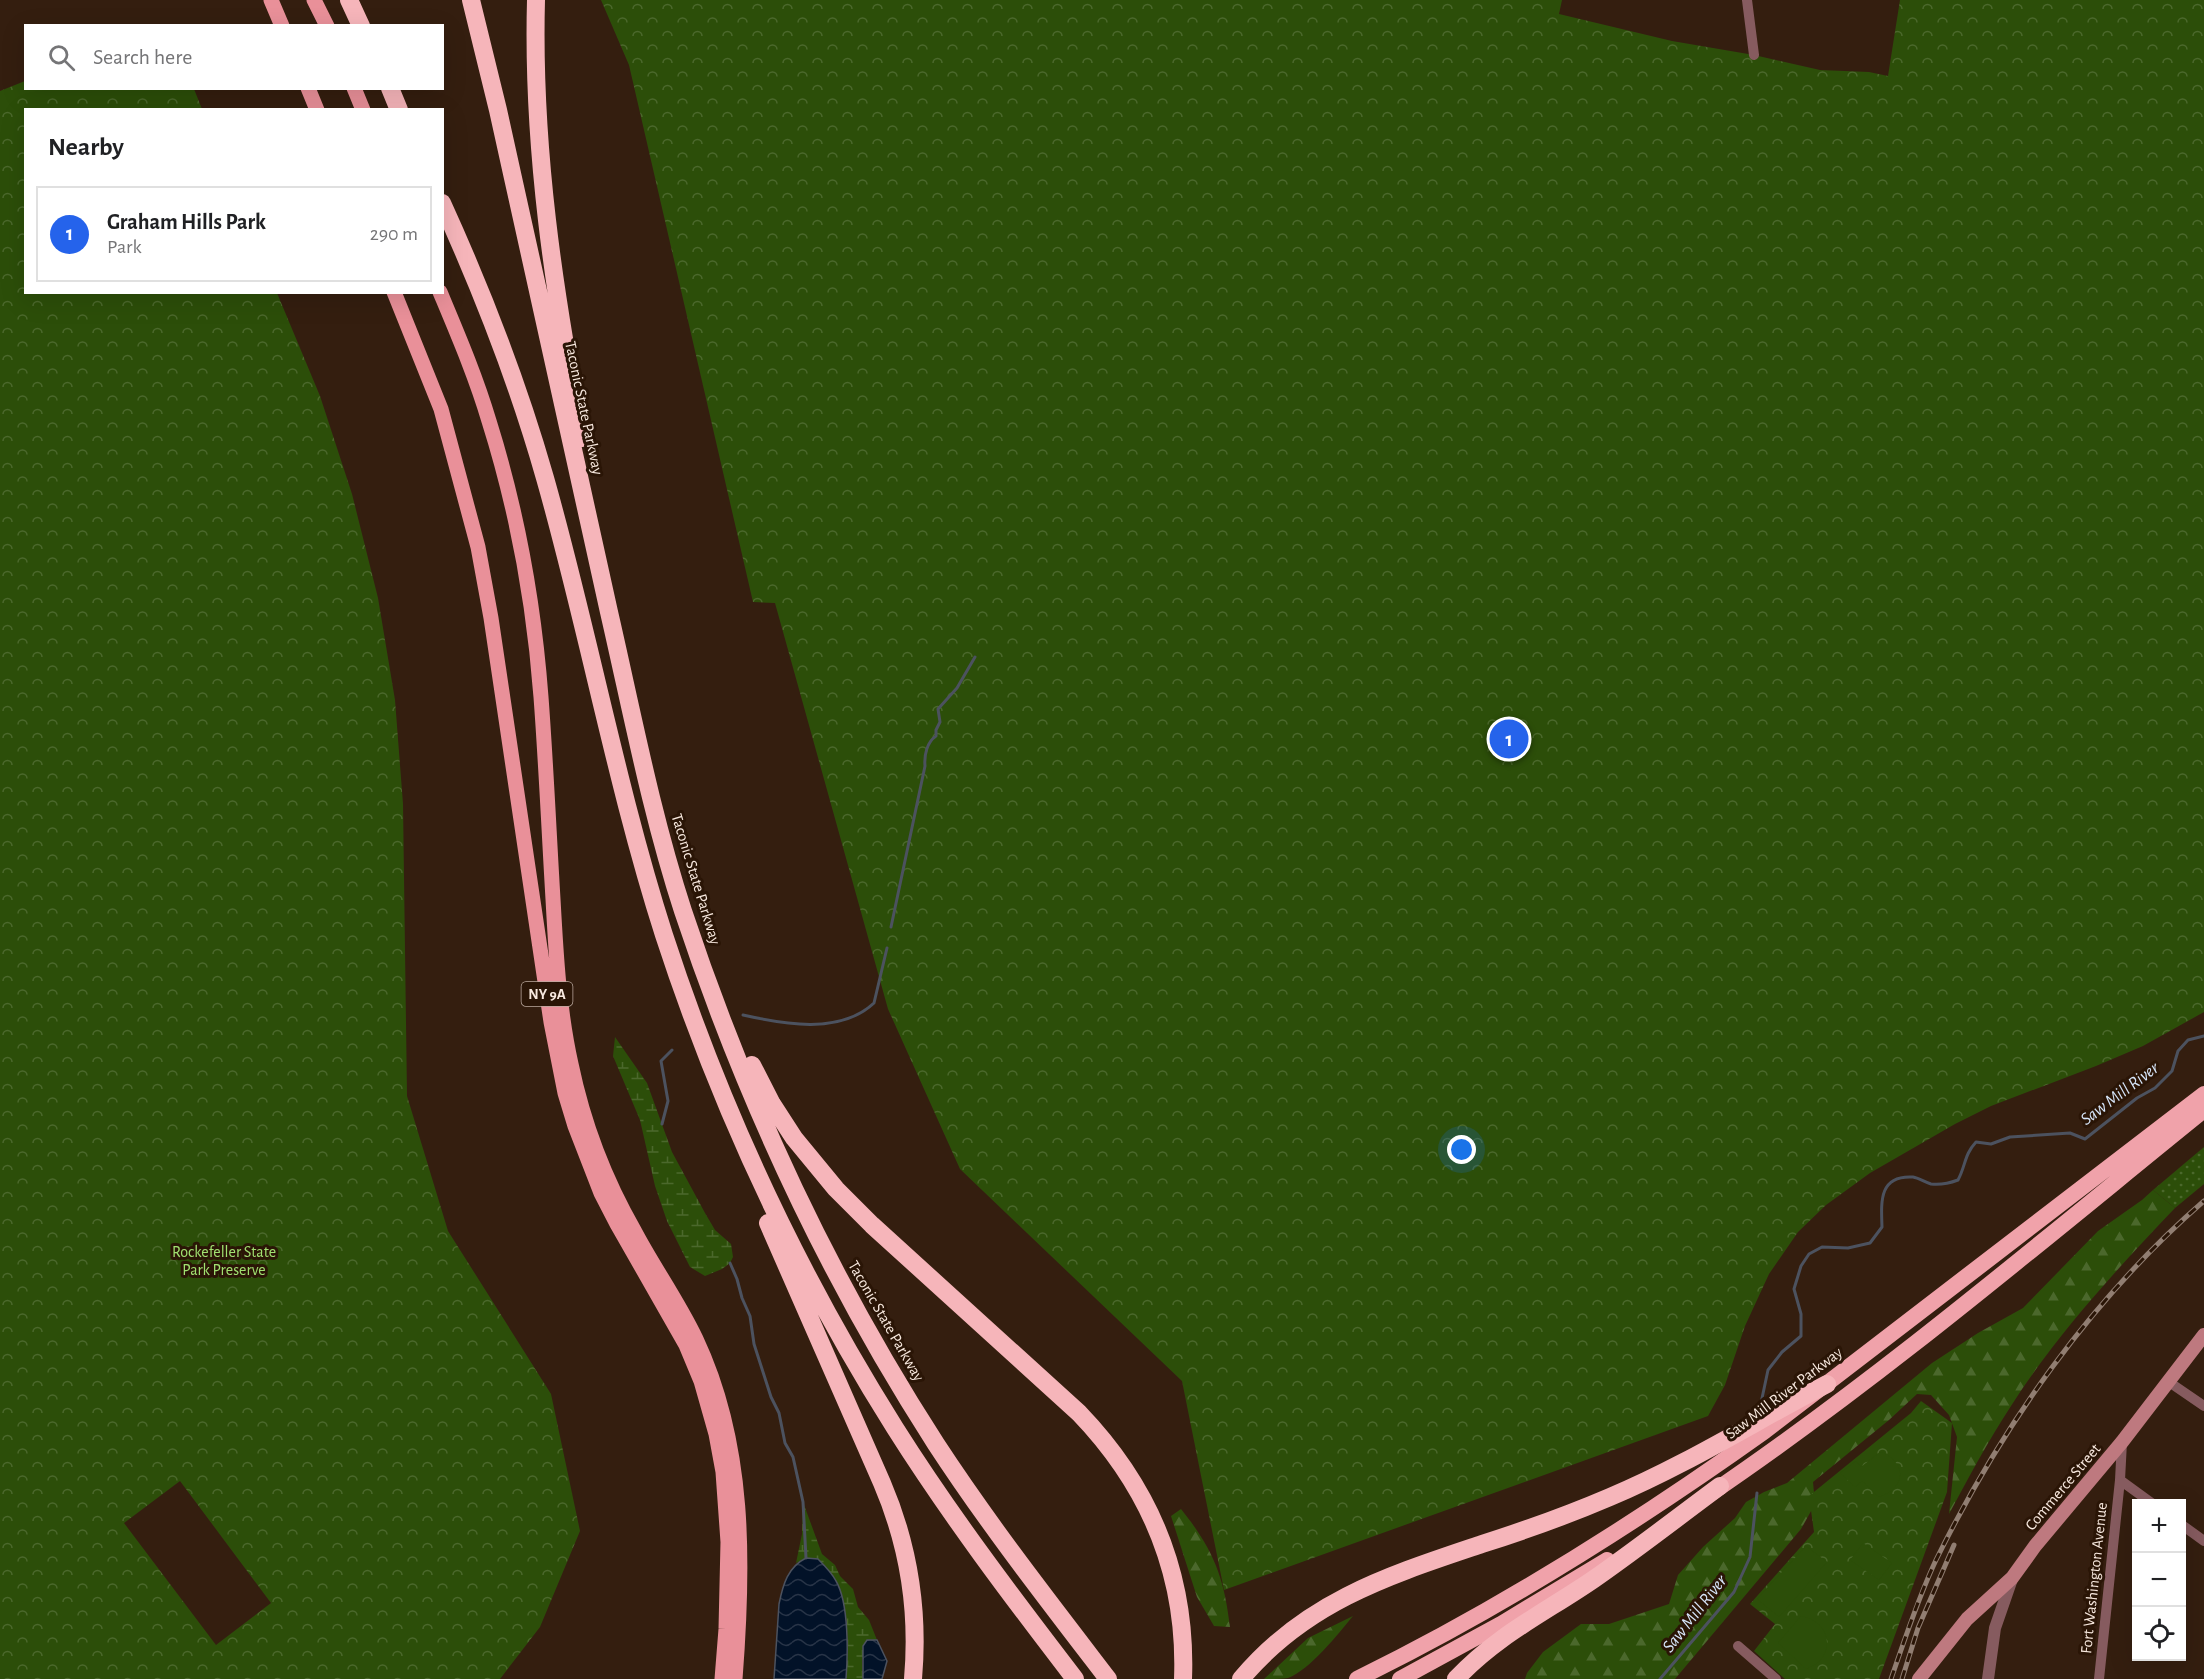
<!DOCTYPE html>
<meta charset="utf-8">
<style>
body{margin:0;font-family:"Alegreya Sans",sans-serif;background:#f6f6f6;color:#202124}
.controls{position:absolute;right:18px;bottom:18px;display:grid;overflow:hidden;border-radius:0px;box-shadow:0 6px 24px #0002}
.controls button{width:54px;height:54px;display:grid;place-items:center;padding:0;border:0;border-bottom:2px solid #e0e0e0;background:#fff;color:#202124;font:30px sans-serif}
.you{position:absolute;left:1462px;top:1150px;width:21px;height:21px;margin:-15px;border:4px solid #fff;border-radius:50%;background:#1a73e8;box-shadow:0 0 0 9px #1a73e833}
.badge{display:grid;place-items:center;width:39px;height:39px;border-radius:50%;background:#2563eb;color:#fff;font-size:20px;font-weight:700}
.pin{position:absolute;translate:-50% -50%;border:3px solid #fff;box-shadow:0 2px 6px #0006}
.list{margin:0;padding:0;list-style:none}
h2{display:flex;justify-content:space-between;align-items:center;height:78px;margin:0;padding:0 24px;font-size:26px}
h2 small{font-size:20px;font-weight:400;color:#757577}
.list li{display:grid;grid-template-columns:39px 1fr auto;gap:18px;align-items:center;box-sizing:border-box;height:96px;margin:0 12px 12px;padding:0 12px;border:2px solid #e0e0e0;border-radius:0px}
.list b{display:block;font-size:22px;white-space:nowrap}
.list p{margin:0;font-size:20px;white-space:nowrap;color:#757577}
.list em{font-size:20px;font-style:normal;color:#757577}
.icon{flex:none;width:33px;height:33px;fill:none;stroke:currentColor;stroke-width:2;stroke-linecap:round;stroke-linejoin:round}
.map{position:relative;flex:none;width:2204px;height:1679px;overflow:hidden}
.search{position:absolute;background:#fff;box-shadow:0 6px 24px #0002;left:24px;top:24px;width:420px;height:66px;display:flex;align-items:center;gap:15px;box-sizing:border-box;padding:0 21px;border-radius:0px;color:#757577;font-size:22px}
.panel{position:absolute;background:#fff;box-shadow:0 6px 24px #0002;left:24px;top:108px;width:420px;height:186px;border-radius:0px}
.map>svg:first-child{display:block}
.grass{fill:url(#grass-dots)}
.forest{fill:url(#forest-firs)}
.wetland{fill:url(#wetland-marsh)}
.park{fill:url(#park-crowns);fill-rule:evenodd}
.pitch{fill:#2c4e09}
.water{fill:url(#water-waves);stroke:#4c525f;stroke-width:1.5}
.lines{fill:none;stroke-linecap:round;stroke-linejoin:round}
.stream{stroke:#4c525f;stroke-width:3}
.minor{stroke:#865b5f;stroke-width:10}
.tertiary{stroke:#865b5f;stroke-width:12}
.secondary{stroke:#be797f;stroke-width:14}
.primary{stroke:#e99099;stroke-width:15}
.trunk{stroke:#f0a2aa;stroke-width:16}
.motorway{stroke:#f6b5ba;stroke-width:18}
.rail-casing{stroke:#917e72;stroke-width:5}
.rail{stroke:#2a1506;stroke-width:3;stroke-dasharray:9;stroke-linecap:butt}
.labels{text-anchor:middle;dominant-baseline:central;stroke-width:6;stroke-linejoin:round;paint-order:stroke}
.shield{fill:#2a1506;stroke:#baa99e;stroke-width:1.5}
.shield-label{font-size:15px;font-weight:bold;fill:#f8e9df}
.street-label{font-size:16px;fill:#f8e9df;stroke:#2a1506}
.park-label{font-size:16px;fill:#a1e171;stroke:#2a1506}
.water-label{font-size:18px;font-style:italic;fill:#d7e6fa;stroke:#2a1506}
</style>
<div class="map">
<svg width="2204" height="1679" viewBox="0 0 2204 1679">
<defs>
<pattern id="grass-dots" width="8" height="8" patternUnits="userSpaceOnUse" patternTransform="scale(1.5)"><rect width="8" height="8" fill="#2c4e09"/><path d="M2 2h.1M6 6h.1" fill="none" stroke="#4b682c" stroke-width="1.8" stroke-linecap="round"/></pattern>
<pattern id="forest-firs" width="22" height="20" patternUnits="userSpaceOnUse" patternTransform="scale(1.5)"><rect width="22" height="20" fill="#2c4e09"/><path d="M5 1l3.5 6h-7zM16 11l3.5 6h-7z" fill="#4b682c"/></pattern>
<pattern id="wetland-marsh" width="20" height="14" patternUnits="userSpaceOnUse" patternTransform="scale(1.5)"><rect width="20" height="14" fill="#2c4e09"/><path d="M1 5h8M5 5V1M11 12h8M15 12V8" fill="none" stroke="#4b682c"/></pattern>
<pattern id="park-crowns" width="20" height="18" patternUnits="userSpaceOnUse" patternTransform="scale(1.5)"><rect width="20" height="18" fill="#2c4e09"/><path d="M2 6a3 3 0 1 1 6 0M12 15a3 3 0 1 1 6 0" fill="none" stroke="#4b682c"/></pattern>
<pattern id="water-waves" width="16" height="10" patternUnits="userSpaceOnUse" patternTransform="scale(1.5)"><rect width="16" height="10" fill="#021228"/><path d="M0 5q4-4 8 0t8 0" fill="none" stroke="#283447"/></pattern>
</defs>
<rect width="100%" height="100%" fill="#341e0f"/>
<!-- grass -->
<path class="grass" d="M 2204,1147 L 2204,1184 L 2175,1208 L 2153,1190 Z"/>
<!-- forest -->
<path class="forest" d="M 2153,1190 L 2175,1208 C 2116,1270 2057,1334 2011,1406 C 1988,1441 1969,1477 1949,1514 L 1957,1437 L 1949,1415 L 1931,1395 L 1917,1394 L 1889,1420 L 1813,1482 L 1815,1504 L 1801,1529 L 1675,1679 L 1525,1679 L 1527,1673 L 1543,1652 L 1581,1624 L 1609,1624 L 1669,1604 L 1678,1575 L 1703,1547 L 1735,1518 L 1746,1502 L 1764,1492 L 1787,1483 L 1932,1363 L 1978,1333 L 2023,1308 L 2098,1231 L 2142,1200 Z
M 1181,1509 C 1213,1549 1224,1576 1230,1627 L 1214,1626 L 1197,1597 L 1171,1516 Z
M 1353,1616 C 1338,1634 1310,1670 1288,1678 C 1282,1679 1271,1679 1264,1679 L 1308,1638 Z"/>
<!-- wetland -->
<path class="wetland" d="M 615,1037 L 647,1083 L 672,1152 L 705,1213 L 715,1230 L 731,1244 L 733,1257 L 730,1263 L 722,1269 L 705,1276 L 690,1267 L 667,1221 L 655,1186 L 640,1120 L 613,1056 Z
M 803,1502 L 822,1554 L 835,1565 L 840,1576 L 853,1589 L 858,1607 L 869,1620 L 877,1640 L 867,1640 L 862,1661 L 863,1679 L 846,1679 C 847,1662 850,1617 842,1603 C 835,1589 816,1570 806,1558 L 796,1563 L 802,1534 Z"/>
<!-- park -->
<path class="park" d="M 601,0 L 1562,0 L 1559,14 L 1672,41 L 1754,55 L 1820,70 L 1869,72 L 1888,76 L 1900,0 L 2204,0 L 2204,1012 L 2143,1046 L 2096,1066 L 1991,1106 L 1955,1124 L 1870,1173 L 1826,1205 L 1798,1232 L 1769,1274 L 1745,1326 L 1725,1385 L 1708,1416 L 1224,1590 L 1182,1381 L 960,1169 L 888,1009 L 775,603 L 753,602 L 629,65 Z
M 25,81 L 26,88 L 194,89 L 202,109 L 26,110 L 26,292 L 277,293 L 320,396 L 352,494 L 378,598 L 395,700 L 403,804 L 407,1096 L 448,1231 L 551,1394 L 580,1531 L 540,1627 L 500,1679 L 0,1679 L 0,91 ZM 180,1481 L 271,1603 L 216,1645 L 124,1523 Z
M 1921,1401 L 1952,1423 L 1947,1492 L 1879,1679 L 1785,1679 L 1754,1651 L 1775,1624 L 1750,1604 L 1814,1532 L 1809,1496 L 1911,1413 Z"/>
<!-- pitch -->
<path class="pitch" d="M 1880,1452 C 1907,1461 1907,1488 1879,1497 L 1862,1481 L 1855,1487 L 1840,1473 L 1856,1461 L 1861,1467 Z
M 1863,1543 L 1892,1563 L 1879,1580 L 1850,1560 Z
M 1806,1546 L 1827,1562 L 1779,1617 L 1757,1599 Z
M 1801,1616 C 1821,1619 1835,1639 1822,1658 C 1818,1664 1812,1666 1806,1669 L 1778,1643 Z"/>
<!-- water -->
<path class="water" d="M 806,1558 L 818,1559 C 825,1566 832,1573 836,1581 C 849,1603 848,1654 846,1679 L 774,1679 L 779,1604 C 783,1584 788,1567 806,1558 Z
M 867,1640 L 877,1640 L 887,1661 L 882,1679 L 863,1679 L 863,1646 Z"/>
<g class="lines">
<!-- stream -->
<path class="stream" d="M 891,927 L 925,766 C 924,755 927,742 936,736 L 936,730 L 940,722 L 938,709 L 957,688 L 975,657
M 743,1015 C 783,1024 840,1035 874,1003 L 887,948
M 662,1124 L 668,1101 L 661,1061 L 672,1050
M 730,1263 L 737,1279 L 742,1298 L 750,1316 L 754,1344 L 771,1397 L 779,1413 L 785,1443 L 793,1457 L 803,1502 L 806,1558
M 1761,1403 L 1768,1370 L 1782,1352 L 1801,1336 L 1801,1314 L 1794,1289 L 1801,1266 L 1809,1254 L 1822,1247 L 1848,1248 L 1870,1243 L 1882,1227 C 1881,1201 1879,1175 1913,1177 C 1919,1178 1924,1182 1931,1184 C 1940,1185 1950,1183 1958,1180 C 1966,1165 1964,1155 1976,1142 L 1991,1144 L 2010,1137 L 2070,1133 L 2085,1139 L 2137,1098 L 2155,1088 L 2172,1071 L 2178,1051 L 2188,1040 L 2204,1036
M 1660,1679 L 1734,1592 L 1750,1557 L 1757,1493"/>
<!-- minor -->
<path class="minor" d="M 1747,0 L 1754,55
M 2169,1382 L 2204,1406
M 2120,1480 L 2153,1504
M 2182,1525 L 2204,1541
M 1738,1646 L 1776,1679
M 2099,1679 L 2120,1480 L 2122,1442"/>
<!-- tertiary -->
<path class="tertiary" d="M 1988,1679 L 1995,1628 L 2012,1579"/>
<!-- secondary -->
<path class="secondary" d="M 1919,1679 L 1967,1619 L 2012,1578 L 2035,1546 L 2122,1442 L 2204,1335"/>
<!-- primary -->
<path class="primary" d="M 271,0 L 282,26
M 314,0 L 327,26
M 308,88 L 317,110
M 354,88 L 363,110
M 394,292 L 441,409 L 478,547 L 491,618 L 551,1022 L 565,1093 L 575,1126 L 601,1193 L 617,1224 L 686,1345 L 701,1381 L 716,1434 L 723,1472 L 728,1542 L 726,1629 L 722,1679
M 440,292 C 458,335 476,377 489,421 C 517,510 534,604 541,697 C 546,764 549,832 553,899 C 556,954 559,1010 571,1064 C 583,1122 605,1180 635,1232 C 654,1268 678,1301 696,1339 C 746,1445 744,1564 735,1679"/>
<!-- trunk -->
<path class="trunk" d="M 1710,1494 C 1882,1377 2042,1241 2204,1110
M 1357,1679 C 1500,1609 1636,1523 1765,1431 L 2204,1094
M 1400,1679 L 1501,1624 L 1607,1560"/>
<!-- motorway -->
<path class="motorway" d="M 349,0 L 361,26
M 471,0 L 498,110 C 535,277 571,444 609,612 C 632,712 651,813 683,911 C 745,1098 829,1278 936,1444 C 989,1525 1049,1602 1108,1679
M 536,0 C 532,147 554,294 582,438
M 390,88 L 399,110
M 442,203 C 483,293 518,383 545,478 C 588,629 616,785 664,935 C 720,1107 798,1274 895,1428 C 950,1515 1012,1597 1075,1679
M 752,1065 L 772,1104 L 794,1138 L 836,1189 L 872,1225 L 1079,1413 C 1150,1487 1187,1576 1183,1679
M 768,1223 L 882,1483 C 909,1546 919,1611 913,1679
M 1241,1679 C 1306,1601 1390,1575 1482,1544 C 1526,1530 1568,1515 1610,1497 C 1686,1465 1754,1422 1827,1384
M 1456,1679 C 1497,1635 1546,1612 1594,1579 C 1637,1549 1678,1517 1720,1486"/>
<defs>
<path id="rail" d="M 1891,1679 C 1905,1639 1918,1598 1936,1560 C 2002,1426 2091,1299 2204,1201
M 1902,1679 L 1918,1628 L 1954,1545"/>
</defs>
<!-- rail casing -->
<use href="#rail" class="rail-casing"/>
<!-- rail -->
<use href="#rail" class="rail"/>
</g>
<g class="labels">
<!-- shield labels -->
<rect class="shield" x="521.5" y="982" width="51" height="24" rx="4.5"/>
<g class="shield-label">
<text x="547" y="994">NY 9A</text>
</g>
<!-- street labels -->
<g class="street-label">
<text transform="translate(584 408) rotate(78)">Taconic State Parkway</text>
<text transform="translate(696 879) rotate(73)">Taconic State Parkway</text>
<text transform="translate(886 1321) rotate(60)">Taconic State Parkway</text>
<text transform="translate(1784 1393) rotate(-37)">Saw Mill River Parkway</text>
<text transform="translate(2063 1487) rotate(-50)">Commerce Street</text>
<text transform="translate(2094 1578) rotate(-84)">Fort Washington Avenue</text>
</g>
<!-- park labels -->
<g class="park-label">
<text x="224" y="1252">Rockefeller State<tspan x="224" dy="18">Park Preserve</tspan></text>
</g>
<!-- water labels -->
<g class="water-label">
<text transform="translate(2120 1094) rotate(-37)">Saw Mill River</text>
<text transform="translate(1695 1614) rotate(-52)">Saw Mill River</text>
</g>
</g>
</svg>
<div class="controls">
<button>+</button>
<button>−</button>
<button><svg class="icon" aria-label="locate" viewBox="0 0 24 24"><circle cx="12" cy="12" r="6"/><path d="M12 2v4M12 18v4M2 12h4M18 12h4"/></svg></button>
</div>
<div class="you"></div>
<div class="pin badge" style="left:1509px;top:739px">1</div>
<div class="search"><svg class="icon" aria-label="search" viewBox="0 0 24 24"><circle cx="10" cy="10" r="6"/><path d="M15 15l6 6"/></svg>Search here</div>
<section class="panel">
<h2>Nearby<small></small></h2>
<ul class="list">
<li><span class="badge">1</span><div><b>Graham Hills Park</b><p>Park</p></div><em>290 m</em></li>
</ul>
</section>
</div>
